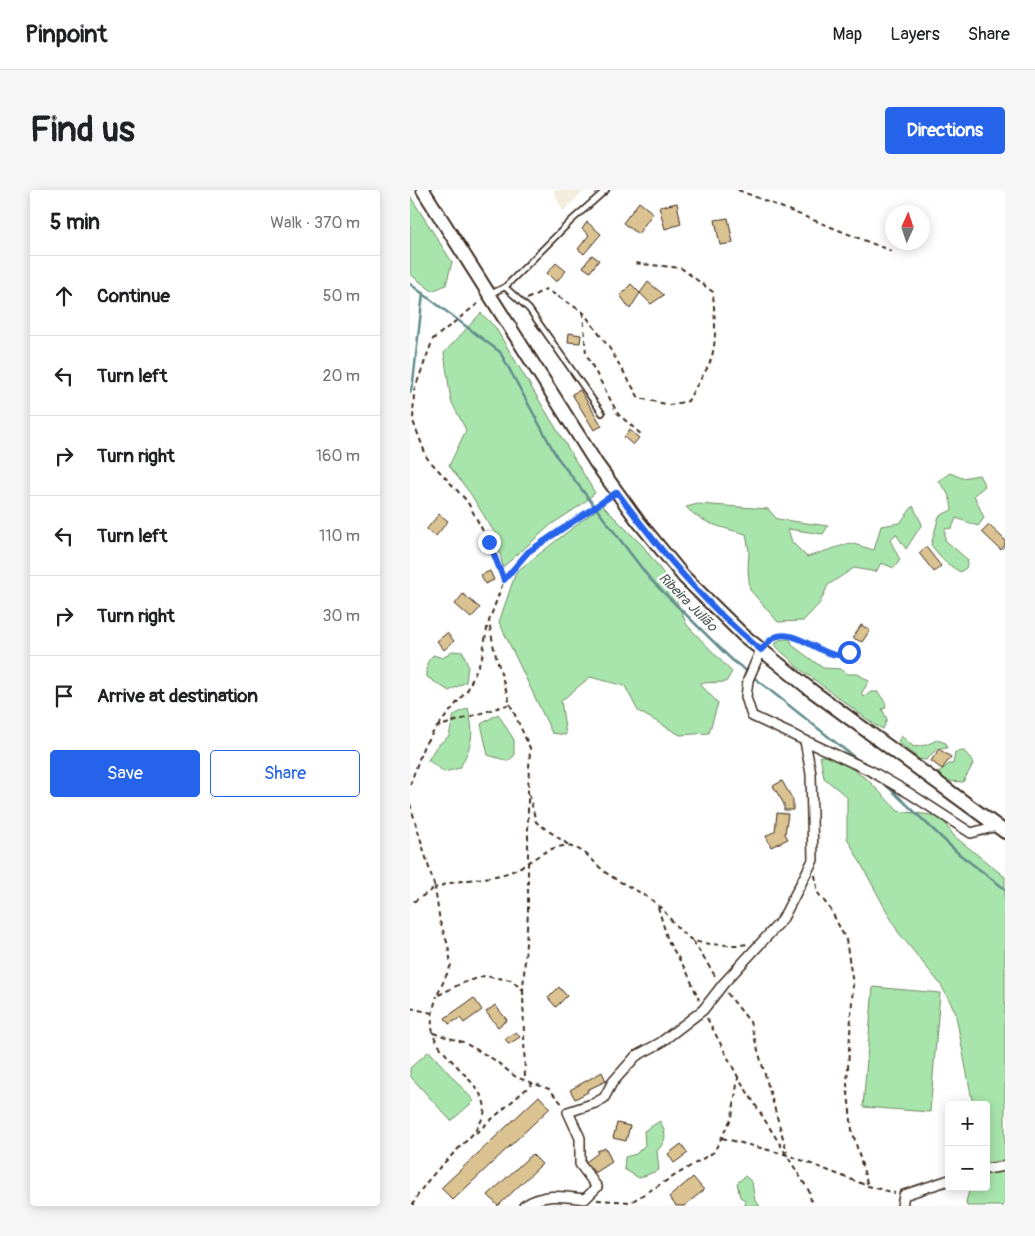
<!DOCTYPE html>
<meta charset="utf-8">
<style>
body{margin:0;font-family:Pangolin,sans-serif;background:#f6f6f6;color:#202124}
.controls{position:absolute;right:15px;bottom:15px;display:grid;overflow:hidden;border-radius:5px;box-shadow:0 2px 12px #0003}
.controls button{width:45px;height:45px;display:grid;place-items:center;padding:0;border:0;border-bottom:1px solid #e0e0e0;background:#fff;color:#202124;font:25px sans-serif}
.compass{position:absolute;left:475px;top:15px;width:45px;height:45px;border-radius:50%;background:#fff;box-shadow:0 2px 12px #0003;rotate:3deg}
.stop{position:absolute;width:15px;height:15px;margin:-11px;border:4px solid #2563eb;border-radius:50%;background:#fff}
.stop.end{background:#2563eb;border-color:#fff;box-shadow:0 1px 5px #0008}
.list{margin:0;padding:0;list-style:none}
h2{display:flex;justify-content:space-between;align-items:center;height:65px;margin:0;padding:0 20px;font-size:21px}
h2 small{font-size:16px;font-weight:400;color:#757577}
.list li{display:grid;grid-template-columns:32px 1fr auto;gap:15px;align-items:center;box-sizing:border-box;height:80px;padding:0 20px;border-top:1px solid #e0e0e0}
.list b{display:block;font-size:19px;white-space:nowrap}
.list em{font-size:16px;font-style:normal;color:#757577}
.actions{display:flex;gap:10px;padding:15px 20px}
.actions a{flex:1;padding:11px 0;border:1px solid #2563eb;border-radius:5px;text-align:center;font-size:18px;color:#2563eb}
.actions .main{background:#2563eb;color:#fff}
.icon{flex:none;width:28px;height:28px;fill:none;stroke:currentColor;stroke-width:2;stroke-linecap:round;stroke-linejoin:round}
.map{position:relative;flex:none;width:595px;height:1016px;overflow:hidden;border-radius:5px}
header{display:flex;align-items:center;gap:30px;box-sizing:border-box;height:70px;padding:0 25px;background:#fff;border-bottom:1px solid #e0e0e0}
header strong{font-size:24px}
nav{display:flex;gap:28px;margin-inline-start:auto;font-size:18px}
.intro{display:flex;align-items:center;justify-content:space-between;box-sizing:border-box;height:120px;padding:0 30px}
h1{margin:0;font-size:35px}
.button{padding:12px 22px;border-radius:5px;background:#2563eb;color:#fff;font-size:18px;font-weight:700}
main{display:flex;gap:30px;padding:0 30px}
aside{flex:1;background:#fff;border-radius:5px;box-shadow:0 2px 12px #0003}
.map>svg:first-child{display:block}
.built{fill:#f4edde}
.green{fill:#a8e5ac;stroke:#728865}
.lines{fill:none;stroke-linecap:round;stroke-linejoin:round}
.stream{stroke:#638c8d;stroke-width:2.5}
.building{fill:#dbc291;stroke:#3b2a1e}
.service-casing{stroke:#3b2a1e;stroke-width:8}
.minor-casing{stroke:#3b2a1e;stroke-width:12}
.secondary-casing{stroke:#3b2a1e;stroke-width:16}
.path{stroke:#3b2a1e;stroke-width:2;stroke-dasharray:5 4;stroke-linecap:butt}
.service{stroke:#fff;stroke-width:4.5}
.minor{stroke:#fff;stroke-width:9}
.secondary{stroke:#fff;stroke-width:12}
.route{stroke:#2563eb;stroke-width:6}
.labels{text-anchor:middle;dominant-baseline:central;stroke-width:5;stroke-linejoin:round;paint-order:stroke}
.water-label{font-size:14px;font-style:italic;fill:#4f5b56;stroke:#fff}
</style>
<header>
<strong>Pinpoint</strong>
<nav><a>Map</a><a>Layers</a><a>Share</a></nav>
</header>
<div class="intro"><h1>Find us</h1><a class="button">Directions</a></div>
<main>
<aside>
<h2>5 min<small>Walk · 370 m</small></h2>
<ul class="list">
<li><svg class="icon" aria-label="ahead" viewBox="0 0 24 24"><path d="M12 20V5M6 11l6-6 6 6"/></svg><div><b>Continue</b></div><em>50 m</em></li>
<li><svg class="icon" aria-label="left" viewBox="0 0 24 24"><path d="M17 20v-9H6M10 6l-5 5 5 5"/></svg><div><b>Turn left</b></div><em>20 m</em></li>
<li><svg class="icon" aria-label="right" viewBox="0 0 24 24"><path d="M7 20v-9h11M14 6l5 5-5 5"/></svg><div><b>Turn right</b></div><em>160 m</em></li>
<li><svg class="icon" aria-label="left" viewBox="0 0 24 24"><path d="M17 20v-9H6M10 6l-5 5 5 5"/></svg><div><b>Turn left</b></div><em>110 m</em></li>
<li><svg class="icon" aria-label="right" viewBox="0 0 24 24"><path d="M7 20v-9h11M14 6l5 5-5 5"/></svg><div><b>Turn right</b></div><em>30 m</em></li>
<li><svg class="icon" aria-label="arrive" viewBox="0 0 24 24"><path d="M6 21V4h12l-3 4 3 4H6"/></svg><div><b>Arrive at destination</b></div></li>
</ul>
<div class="actions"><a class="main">Save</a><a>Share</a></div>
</aside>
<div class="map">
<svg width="595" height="1016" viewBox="0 0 595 1016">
<rect width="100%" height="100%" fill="#fff"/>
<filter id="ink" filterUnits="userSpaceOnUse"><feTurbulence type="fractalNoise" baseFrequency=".02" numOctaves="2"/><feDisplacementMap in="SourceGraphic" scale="10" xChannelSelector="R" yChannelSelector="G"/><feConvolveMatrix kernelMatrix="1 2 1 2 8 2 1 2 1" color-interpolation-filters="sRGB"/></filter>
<g filter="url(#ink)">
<!-- built -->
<path class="built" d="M 143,0 L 175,0 L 153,21 Z"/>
<!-- green -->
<path class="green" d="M 0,6 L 42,72 L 36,95 L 22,101 L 0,84 Z
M 71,123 L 85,137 L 185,303 L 171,315 L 142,334 L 93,377 L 86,345 L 60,303 L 39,276 L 56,240 L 41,211 L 34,163 Z
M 540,283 L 552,288 L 569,285 L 575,296 L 564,305 L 574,328 L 568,336 L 546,328 L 542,338 L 535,339 L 535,350 L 558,370 L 556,378 L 550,382 L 535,372 L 521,355 L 529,326 L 542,320 C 541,308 537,300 528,291 Z
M 288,314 L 358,319 L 367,329 L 418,336 L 413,344 L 378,339 L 382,352 L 397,367 L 440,353 L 464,360 L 471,336 L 490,333 L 503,316 L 512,334 L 496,359 L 486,344 L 480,350 L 490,370 L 484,378 L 471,373 L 466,382 L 444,378 L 418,395 L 410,413 L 393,431 L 368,432 L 340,400 L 338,380 L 339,361 L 336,344 C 314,338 292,334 276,317 Z
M 192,315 L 233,356 L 256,387 L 277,435 L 322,482 L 316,492 L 289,493 L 308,513 L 299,543 L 270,545 L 228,521 L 215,496 L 180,487 L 151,511 L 156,545 L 142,543 L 89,432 L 106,382 Z
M 374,449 L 380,449 L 383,456 L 413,478 L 430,479 L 438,484 L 448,484 L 459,491 L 451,504 L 454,507 L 461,502 L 468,502 L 475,512 L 476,518 L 472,519 L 477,529 L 473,539 L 465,535 L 386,476 C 379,466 370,463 365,454 L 369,450 Z
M 42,461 L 53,462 L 58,476 L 56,492 L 39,501 L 17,487 L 17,473 L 23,465 L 33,468 Z
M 58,518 C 65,545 62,554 50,578 L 34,582 L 18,570 L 26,557 L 39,546 L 44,525 Z
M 88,524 L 104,550 L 104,566 L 98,571 L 78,565 L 71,534 Z
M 491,546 L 504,557 L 516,555 L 527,550 L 536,553 L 537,558 L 527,559 L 516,570 L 509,569 L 488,552 Z
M 554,561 L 561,569 L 563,574 L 553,592 L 537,591 L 528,583 L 539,574 L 543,574 L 545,562 Z
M 410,566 L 423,566 L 458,590 L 488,621 L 530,626 L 544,646 L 595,687 L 595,1016 L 557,1016 L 556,1012 L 560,997 L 576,997 L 576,915 L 563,915 L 545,821 L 531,795 L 488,742 L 437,648 L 437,607 L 414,588 Z
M 463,797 L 530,803 L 520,922 L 453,917 Z
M 19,861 L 64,911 L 41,931 L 0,886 L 0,878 Z
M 250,931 C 257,945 257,950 247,961 L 249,980 L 229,988 L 214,979 L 215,967 L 226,964 L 235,955 L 234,941 Z
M 335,986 L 342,992 L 345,1011 L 350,1016 L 335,1016 L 335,1010 L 330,1007 L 327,993 Z"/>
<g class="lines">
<!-- stream -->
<path class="stream" d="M 0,94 L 90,162 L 147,267 L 240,389 L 322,470 L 338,482
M 0,203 L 3,192 L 13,103
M 342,486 L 449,571
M 474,593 L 549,664 L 595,699"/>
</g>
<!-- building -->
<path class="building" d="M 229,12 L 243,23 L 228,44 L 213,33 Z
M 267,13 L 271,34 L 255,39 L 249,17 Z
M 318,28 L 323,53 L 310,55 L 305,30 Z
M 177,32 L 191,44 L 174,64 L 168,59 L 179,45 L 172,39 Z
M 182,65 L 189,70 L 180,82 L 173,77 Z
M 146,73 L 156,81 L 146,92 L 137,83 Z
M 238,92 L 254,105 L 241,114 L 230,103 Z
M 221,94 L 230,103 L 220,119 L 210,105 Z
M 159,143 L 171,145 L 170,153 L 158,152 Z
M 170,200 L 192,236 L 184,240 L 162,204 Z
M 220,240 L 229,248 L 223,255 L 214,247 Z
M 29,324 L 38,331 L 26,346 L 16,340 Z
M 579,335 L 595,350 L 595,355 L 591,360 L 572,342 Z
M 516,357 L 531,376 L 524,382 L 509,363 Z
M 80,381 L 84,390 L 75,394 L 71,385 Z
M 53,404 L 70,418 L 61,428 L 45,414 Z
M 451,435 L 460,440 L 452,452 L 443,448 Z
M 37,443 L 44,451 L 34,460 L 27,451 Z
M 529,559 L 541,567 L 532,579 L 521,571 Z
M 372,591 L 383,610 L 383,620 L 374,620 L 374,614 L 363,596 Z
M 367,623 L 378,624 L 375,644 L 378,649 L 361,657 L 356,646 L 365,641 Z
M 149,797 L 157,806 L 146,817 L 138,808 Z
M 64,808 L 72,820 L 54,833 L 50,828 L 39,834 L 35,828 Z
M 85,815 L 97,830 L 88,837 L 76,822 Z
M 106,842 L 110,847 L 99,854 L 95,849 Z
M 192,882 L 196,891 L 177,900 L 178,902 L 165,909 L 160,900 Z
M 129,906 L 140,918 L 43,1010 L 31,998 Z
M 207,933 L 220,936 L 216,951 L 203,948 Z
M 271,954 L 278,963 L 264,973 L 258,964 Z
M 196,958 L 202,972 L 185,983 L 176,972 L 188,963 L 187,961 Z
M 122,964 L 132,974 L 88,1016 L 78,1005 Z
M 283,987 L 294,1000 L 274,1016 L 266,1016 L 259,1007 Z"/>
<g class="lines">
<defs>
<path id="service" d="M 95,97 L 119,119 L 192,223
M 80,104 L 95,97 L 162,30 L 196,0"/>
<path id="minor" d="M 351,460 L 338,490 L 336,507 L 342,526 L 461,581 L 499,603 L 561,643 L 587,636
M 576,979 L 595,976
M 114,1016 C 135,1003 151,1006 175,1009 L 187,997 L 170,974 L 170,948 L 158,922 L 185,913 L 194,908 L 202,893 L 226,866 L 250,853 L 293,820 L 314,793 L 372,730 L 403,670 L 401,584 L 395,551
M 492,1016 L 494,1005 L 539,990"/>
<path id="secondary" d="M 13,0 L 186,273 L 228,331 L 274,387 L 333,445 L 401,500 L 595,642"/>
</defs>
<!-- service casing -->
<use href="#service" class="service-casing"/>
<!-- minor casing -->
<use href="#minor" class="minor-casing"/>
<!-- secondary casing -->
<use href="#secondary" class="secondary-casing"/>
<!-- path -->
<path class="path" d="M 328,0 L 481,61
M 117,109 L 136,99 L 173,122 L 200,159 L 229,208 L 260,215 L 278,211 C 284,198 298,180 301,169 C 308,148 304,124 303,102 L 271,78 L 223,73
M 173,122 L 176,164 L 208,224 L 233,246
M 94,390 L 118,362 L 199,307
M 358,453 C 383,426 423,486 443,456
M 100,514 L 120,558 L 118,600 L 118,722 L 113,800 L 101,790 L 74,786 L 50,794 L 27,806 L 41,775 L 38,755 L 30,732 L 25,698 C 48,688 75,691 100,682 C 118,676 141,651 162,657 C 177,661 184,673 195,682 C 211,694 231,701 247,714 C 259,725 267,741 282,750 C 291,755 327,756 338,754
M 28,536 L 58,499 L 72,467 L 78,433
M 0,595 L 14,555 L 27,537 L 100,514 L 84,459 L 79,431 L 94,390 L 79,352 L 57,311 L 17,268 L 3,231 L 4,201 L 23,149 L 71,111
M 119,604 L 126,632 L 160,656
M 0,614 L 25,698 L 0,714
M 405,685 L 408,703 L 421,720 L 436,750 L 443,794 L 437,894 L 442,940 L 458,996
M 248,717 L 258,751 L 277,782 L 289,810
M 283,751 L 307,789
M 113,800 L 115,890
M 317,803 L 340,832 L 377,962
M 0,818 L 22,823
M 297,828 L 328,887 L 399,1001 L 402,1016
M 23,843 L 53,852 L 83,869 L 106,887 L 139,899 L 154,916
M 66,943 L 123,893
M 312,948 L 378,965 L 458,996 L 485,1003
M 187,1010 L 221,1012 L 304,962 L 322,927 L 328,888
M 2,1016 C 12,994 30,977 47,960 C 59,948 68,941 74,924 C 82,899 29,868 23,843 C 20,830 23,818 27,806"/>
<!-- service -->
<use href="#service" class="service"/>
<!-- minor -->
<use href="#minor" class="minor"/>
<!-- secondary -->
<use href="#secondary" class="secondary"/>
</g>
</g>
<g class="lines" filter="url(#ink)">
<!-- route -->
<path class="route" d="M 79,352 L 94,390 L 118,362 L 207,302 C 249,359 295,415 351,460 C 355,456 358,452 362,449 C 381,434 412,468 432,465 C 432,465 438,462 439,462"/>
</g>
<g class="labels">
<!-- water labels -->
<g class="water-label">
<text transform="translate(278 412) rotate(45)">Ribeira Julião</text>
</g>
</g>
</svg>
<div class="controls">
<button>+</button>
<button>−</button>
</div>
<svg class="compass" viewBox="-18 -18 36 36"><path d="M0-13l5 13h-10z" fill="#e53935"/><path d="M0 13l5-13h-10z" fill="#757577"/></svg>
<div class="stop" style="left:439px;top:462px"></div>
<div class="stop end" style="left:79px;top:352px"></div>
</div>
</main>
